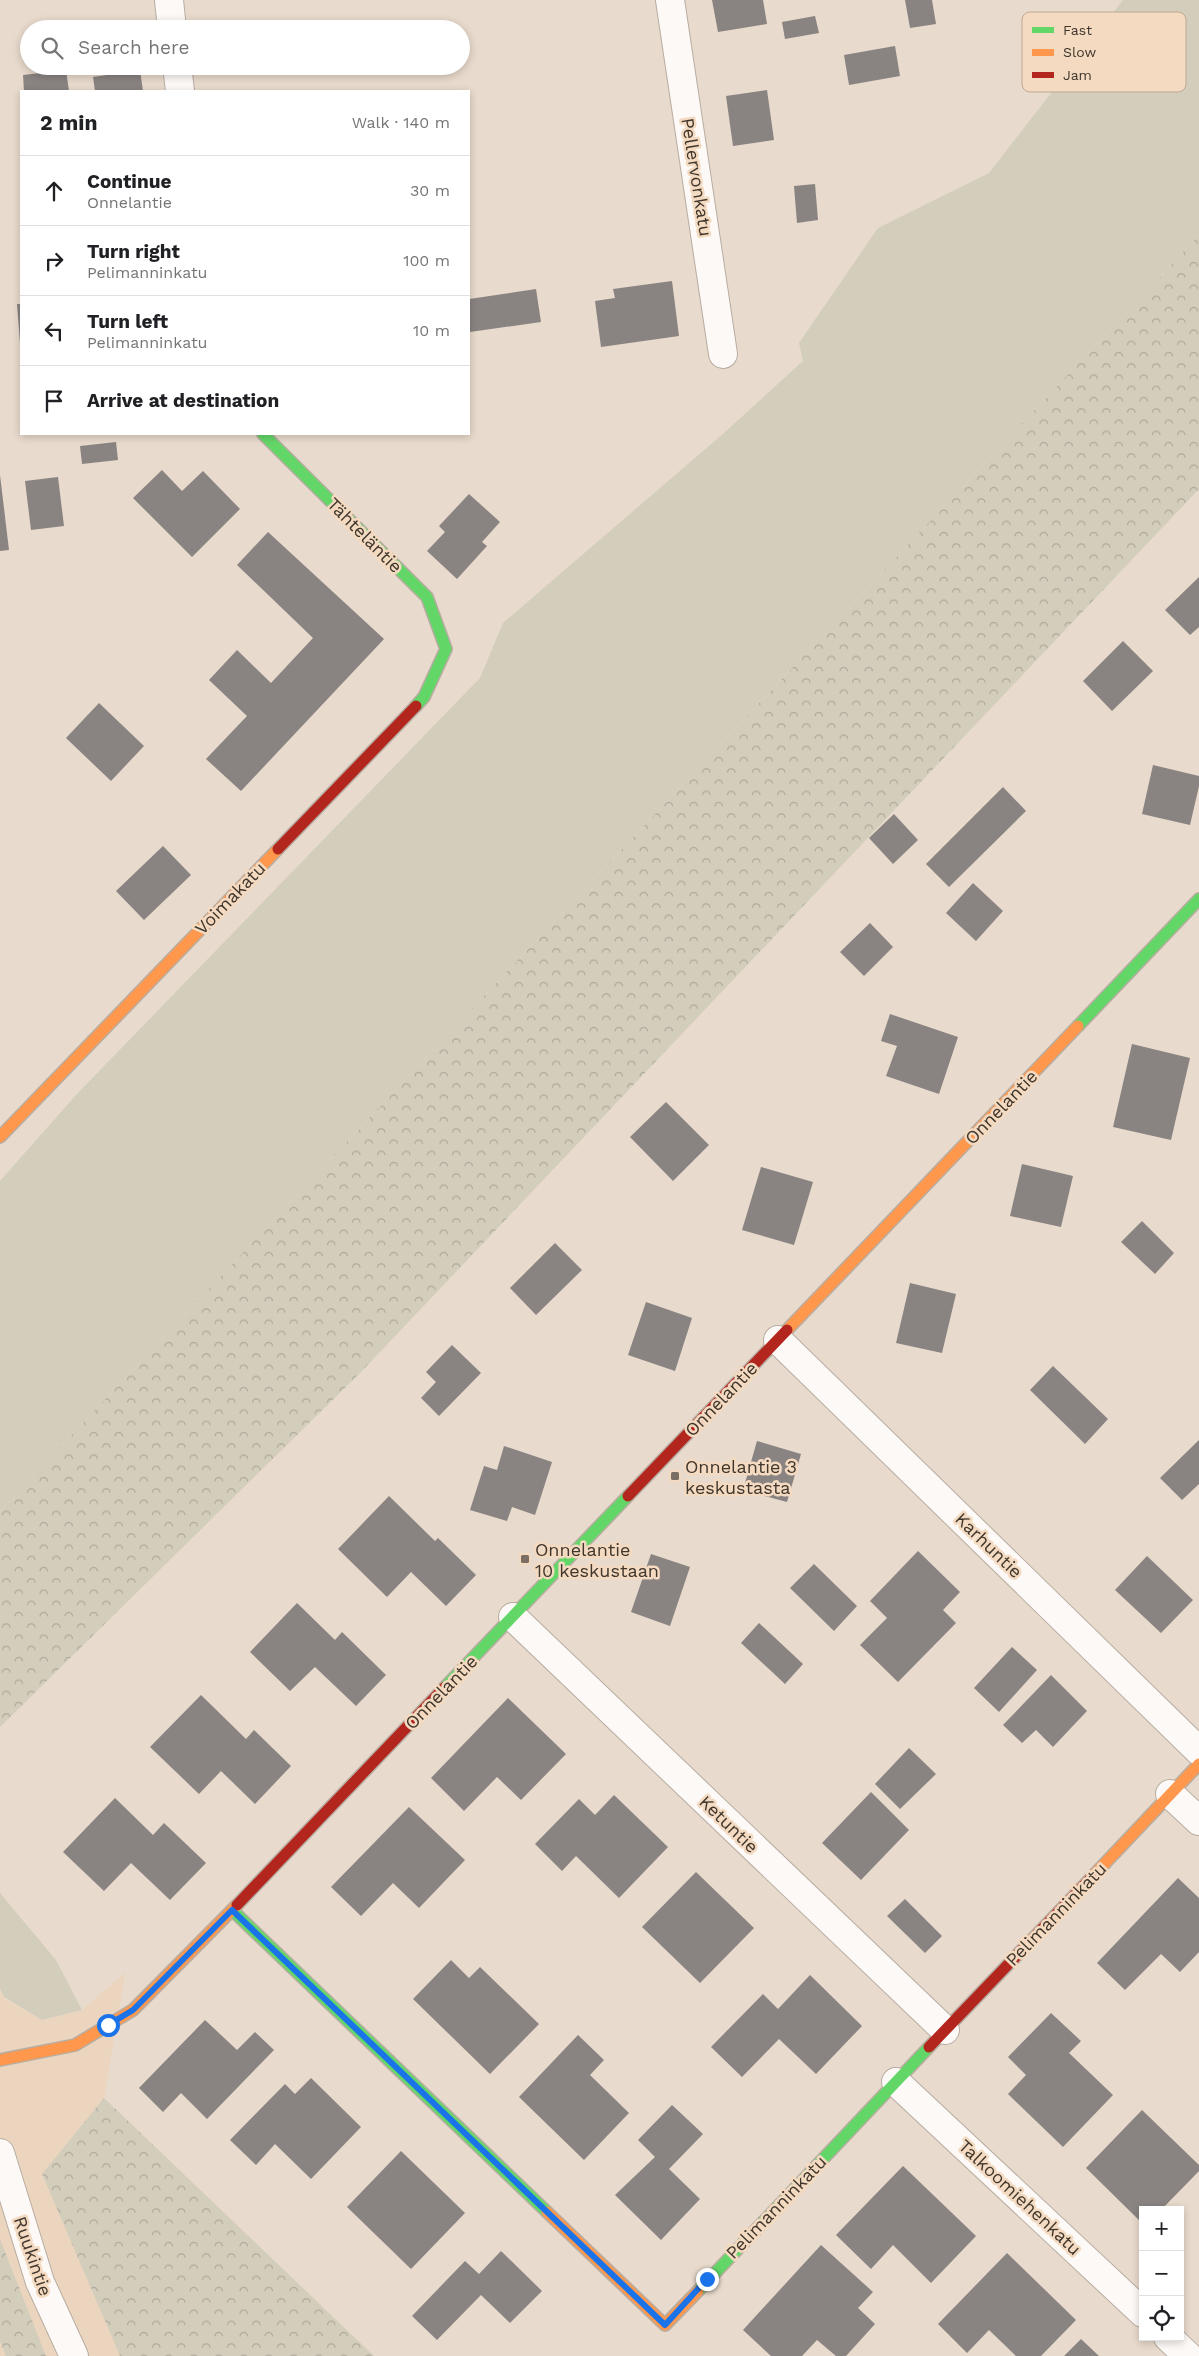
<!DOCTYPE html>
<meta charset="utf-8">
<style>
body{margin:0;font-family:"Work Sans",sans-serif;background:#f6f6f6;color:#202124}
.controls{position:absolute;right:15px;bottom:15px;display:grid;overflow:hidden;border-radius:0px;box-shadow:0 2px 8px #0003}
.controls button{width:45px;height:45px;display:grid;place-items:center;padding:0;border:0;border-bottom:1px solid #e0e0e0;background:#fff;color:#202124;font:25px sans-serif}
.stop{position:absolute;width:15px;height:15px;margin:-11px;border:4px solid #1a73e8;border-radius:50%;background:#fff}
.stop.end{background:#1a73e8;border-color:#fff;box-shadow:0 1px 5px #0008}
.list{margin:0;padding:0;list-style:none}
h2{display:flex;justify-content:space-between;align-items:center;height:65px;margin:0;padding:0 20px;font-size:21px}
h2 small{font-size:16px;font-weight:400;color:#757577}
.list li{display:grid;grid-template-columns:32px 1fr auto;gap:15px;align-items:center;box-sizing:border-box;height:70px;padding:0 20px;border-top:1px solid #e0e0e0}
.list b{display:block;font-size:19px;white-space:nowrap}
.list p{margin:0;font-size:16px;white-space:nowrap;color:#757577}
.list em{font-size:16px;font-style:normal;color:#757577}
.icon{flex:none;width:28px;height:28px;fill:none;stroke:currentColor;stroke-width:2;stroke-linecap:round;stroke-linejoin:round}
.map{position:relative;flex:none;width:1199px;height:2356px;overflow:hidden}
.search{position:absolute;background:#fff;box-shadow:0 2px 8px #0003;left:20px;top:20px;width:450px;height:55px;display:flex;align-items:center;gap:12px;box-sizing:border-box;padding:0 18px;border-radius:28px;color:#757577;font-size:19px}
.panel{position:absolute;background:#fff;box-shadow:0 2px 8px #0003;left:20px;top:90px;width:450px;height:345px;border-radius:0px}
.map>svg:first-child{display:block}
.built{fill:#ecd5be}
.green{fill:#d3cebc}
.forest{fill:url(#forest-crowns)}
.building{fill:#898381}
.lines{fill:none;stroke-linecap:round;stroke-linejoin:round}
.street-casing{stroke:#b8ada2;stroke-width:30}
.fast-casing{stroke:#b8ada2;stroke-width:14}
.slow-casing{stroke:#b8ada2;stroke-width:14}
.jam-casing{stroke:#b8ada2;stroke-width:14}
.street{stroke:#fcf9f7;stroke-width:28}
.fast{stroke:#63d668;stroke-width:11}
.slow{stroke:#ff974d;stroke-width:11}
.jam{stroke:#b3261e;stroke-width:11}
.route{stroke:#1a73e8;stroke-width:6}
.poi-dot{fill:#7b6f64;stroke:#f3dac1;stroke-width:2}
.labels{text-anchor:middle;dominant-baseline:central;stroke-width:5;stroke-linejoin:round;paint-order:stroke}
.street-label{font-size:18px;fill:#40362c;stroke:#f3dac1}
.poi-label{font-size:18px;fill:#40362c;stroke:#f3dac1;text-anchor:start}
.key{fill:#f3dac1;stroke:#bda994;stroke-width:1}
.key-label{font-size:14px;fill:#40362c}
</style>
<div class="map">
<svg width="1199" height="2356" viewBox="0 0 1199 2356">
<defs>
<pattern id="forest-crowns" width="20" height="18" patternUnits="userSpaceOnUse" patternTransform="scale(1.25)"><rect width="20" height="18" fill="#d3cebc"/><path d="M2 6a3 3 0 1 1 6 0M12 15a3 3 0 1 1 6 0" fill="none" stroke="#ada899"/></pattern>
</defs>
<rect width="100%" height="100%" fill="#e8dacc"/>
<!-- built -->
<path class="built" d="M 125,1973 L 104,2098 L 374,2356 L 0,2356 L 0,1988 L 4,1998 L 42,2020 L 82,2010 Z"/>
<!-- green -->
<path class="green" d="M 1123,0 L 1199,0 L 1199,235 L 0,1511 L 0,1181 L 76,1095 L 480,678 L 503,623 L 724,433 L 803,361 L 799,343 L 878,228 L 989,173 Z
M 0,1893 L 56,1960 L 82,2010 L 42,2020 L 4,1997 L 0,1988 Z"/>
<!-- forest -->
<path class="forest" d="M 1199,235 L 1199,489 L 361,1372 L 0,1727 L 0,1511 Z
M 104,2098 L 374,2356 L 120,2356 L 42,2174 Z
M 0,2239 L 46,2356 L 6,2356 L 0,2341 Z"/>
<!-- building -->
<path class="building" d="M 712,0 L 763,0 L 767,24 L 718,32 Z
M 905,0 L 932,0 L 936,24 L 910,28 Z
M 815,16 L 819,33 L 785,39 L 782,22 Z
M 895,46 L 900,76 L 849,85 L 844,55 Z
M 66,70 L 69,91 L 24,91 L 23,75 Z
M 140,70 L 143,91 L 95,91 L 93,77 Z
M 767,90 L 774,140 L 733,146 L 726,96 Z
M 815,184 L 818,220 L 797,223 L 794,186 Z
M 672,281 L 679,336 L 601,347 L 595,301 L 615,298 L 613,289 Z
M 536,289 L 541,322 L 470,332 L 469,299 Z
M 17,304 L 21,304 L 21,342 L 20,343 Z
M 116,442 L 118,460 L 82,464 L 80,446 Z
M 162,470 L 182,491 L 203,471 L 240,509 L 192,557 L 133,498 Z
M 0,475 L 9,550 L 0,551 Z
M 58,477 L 64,526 L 31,530 L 25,481 Z
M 469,494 L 500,522 L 482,542 L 487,546 L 457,579 L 427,551 L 445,532 L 439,526 Z
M 268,532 L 384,639 L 241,791 L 206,759 L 247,716 L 209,680 L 237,650 L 271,683 L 313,638 L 237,565 Z
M 1199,577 L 1199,627 L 1190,635 L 1165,610 Z
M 1123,641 L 1153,671 L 1112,711 L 1083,681 Z
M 99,703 L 144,746 L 111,781 L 66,738 Z
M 1153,765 L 1199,776 L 1199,786 L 1190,825 L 1142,814 Z
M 1003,787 L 1026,811 L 949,887 L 926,864 Z
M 894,814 L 918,840 L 893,864 L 869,838 Z
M 163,846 L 191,875 L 144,920 L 116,891 Z
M 973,883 L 1003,911 L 976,941 L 946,913 Z
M 870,923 L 893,947 L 864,976 L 840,952 Z
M 890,1014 L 958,1037 L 939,1094 L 886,1076 L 897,1046 L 881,1041 Z
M 1132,1044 L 1190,1058 L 1171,1140 L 1113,1127 Z
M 666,1102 L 709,1145 L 673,1181 L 630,1137 Z
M 1022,1164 L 1073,1176 L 1061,1227 L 1010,1216 Z
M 761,1167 L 813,1182 L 794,1245 L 742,1230 Z
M 1142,1221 L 1174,1253 L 1155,1274 L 1121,1242 Z
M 555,1243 L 582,1270 L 536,1315 L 510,1288 Z
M 910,1283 L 956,1294 L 942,1353 L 896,1343 Z
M 646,1302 L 692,1318 L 675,1371 L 628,1355 Z
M 452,1345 L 481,1373 L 439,1416 L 421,1398 L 436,1382 L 426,1372 Z
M 1053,1366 L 1108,1419 L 1085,1444 L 1030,1390 Z
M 1199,1440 L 1199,1484 L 1182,1500 L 1160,1478 Z
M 757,1441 L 801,1454 L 787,1502 L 743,1490 Z
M 504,1446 L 552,1462 L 535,1515 L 512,1507 L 507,1521 L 470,1510 L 484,1466 L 497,1470 Z
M 389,1496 L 435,1541 L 438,1538 L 476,1575 L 446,1606 L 411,1572 L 387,1597 L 338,1549 Z
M 918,1551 L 960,1592 L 943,1610 L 956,1623 L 898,1682 L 860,1645 L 887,1618 L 870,1601 Z
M 651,1554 L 690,1567 L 670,1626 L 631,1612 Z
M 1147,1556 L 1193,1600 L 1161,1633 L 1115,1590 Z
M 814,1564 L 857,1606 L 834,1631 L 790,1588 Z
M 297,1603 L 335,1640 L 342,1632 L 386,1675 L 356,1706 L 315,1667 L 290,1691 L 250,1652 Z
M 759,1623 L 803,1664 L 785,1684 L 741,1643 Z
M 1012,1647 L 1037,1670 L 999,1712 L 974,1688 Z
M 1051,1675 L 1087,1711 L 1053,1747 L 1036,1730 L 1022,1743 L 1003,1725 Z
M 201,1695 L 246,1739 L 254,1730 L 291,1766 L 255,1804 L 221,1771 L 199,1794 L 150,1747 Z
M 508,1698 L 566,1754 L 521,1800 L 497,1777 L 464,1811 L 431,1778 Z
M 909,1748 L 936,1774 L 900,1809 L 875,1784 Z
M 871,1792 L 909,1830 L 861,1880 L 822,1843 Z
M 614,1795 L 668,1847 L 619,1898 L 576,1856 L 562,1871 L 535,1844 L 579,1799 L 595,1815 Z
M 115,1798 L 153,1835 L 164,1823 L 206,1863 L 170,1900 L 131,1863 L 104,1891 L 63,1852 Z
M 409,1807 L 465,1860 L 419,1908 L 393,1883 L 361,1916 L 331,1887 Z
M 696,1872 L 754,1928 L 700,1983 L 642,1927 Z
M 1178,1878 L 1199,1898 L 1199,1952 L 1180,1972 L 1161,1954 L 1125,1990 L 1097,1963 Z
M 905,1899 L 942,1936 L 925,1953 L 887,1916 Z
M 451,1960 L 469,1978 L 480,1967 L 539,2024 L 490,2074 L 413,1999 Z
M 810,1975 L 862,2026 L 816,2074 L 779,2039 L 742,2077 L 711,2047 L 763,1994 L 778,2009 Z
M 1051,2013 L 1081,2041 L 1069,2053 L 1113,2095 L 1063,2147 L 1008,2094 L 1026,2075 L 1008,2057 Z
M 205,2020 L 237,2050 L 255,2032 L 274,2050 L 207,2119 L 181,2093 L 163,2112 L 139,2088 Z
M 578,2035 L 604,2060 L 590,2075 L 629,2113 L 584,2160 L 519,2097 Z
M 311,2078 L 361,2127 L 311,2179 L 275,2144 L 256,2165 L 230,2140 L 285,2084 L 295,2094 Z
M 672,2105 L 703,2134 L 669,2169 L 700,2199 L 661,2240 L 615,2195 L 655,2157 L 638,2140 Z
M 1142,2110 L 1199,2165 L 1199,2171 L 1161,2210 L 1143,2210 L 1143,2224 L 1086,2168 Z
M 401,2151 L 465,2213 L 411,2269 L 347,2207 Z
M 903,2166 L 976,2236 L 931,2283 L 893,2245 L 871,2269 L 836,2235 Z
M 821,2245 L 873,2292 L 858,2308 L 875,2324 L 846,2356 L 836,2356 L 817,2340 L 802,2356 L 771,2356 L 743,2330 Z
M 501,2251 L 542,2291 L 510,2323 L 481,2295 L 437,2340 L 412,2316 L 465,2261 L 479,2274 Z
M 1007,2253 L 1076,2320 L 1041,2356 L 1016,2356 L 989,2330 L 967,2353 L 938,2324 Z
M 1081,2339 L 1099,2356 L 1064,2356 Z"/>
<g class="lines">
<defs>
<path id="street" d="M 169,0 L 172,29
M 670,0 L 723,354
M 177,66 L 180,91
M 778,1340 L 1199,1751
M 513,1617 L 945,2030
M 1170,1794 L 1199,1821
M 896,2082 L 1143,2313
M 0,2153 L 40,2282 L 74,2356
M 1168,2337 L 1188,2356"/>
<path id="fast" d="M 263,434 L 427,597 L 446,649 L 424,697 L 416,706
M 1078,1026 L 1199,899
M 445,1687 L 628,1496
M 232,1910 L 547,2212
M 698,2291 L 929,2047"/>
<path id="slow" d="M 0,1137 L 278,849
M 787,1330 L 1078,1026
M 1092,1877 L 1199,1764
M 0,2060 L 75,2045 L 133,2010 L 237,1905
M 547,2212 L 665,2325 L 698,2291"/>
<path id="jam" d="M 278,849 L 416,706
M 628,1496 L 787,1330
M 237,1905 L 445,1687
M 929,2047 L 1092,1877"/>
</defs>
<!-- street casing -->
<use href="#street" class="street-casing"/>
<!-- fast casing -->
<use href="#fast" class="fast-casing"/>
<!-- slow casing -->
<use href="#slow" class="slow-casing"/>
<!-- jam casing -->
<use href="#jam" class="jam-casing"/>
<!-- street -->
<use href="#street" class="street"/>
<!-- fast -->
<use href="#fast" class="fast"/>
<!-- slow -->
<use href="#slow" class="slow"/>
<!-- jam -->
<use href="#jam" class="jam"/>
</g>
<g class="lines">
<!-- route -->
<path class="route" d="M 108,2025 L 133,2010 L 232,1910 L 665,2325 L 707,2279"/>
</g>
<!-- markers -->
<g class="poi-dot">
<rect x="670" y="1471" width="10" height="10" rx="2.5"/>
<rect x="520" y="1554" width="10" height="10" rx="2.5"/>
</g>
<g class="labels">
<!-- street labels -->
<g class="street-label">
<text transform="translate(697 177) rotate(81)">Pellervonkatu</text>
<text transform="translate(365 535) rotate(45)">Tähteläntie</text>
<text transform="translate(230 898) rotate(-46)">Voimakatu</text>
<text transform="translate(1001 1107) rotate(-46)">Onnelantie</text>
<text transform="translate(721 1399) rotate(-46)">Onnelantie</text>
<text transform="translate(989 1545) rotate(44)">Karhuntie</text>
<text transform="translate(441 1692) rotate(-46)">Onnelantie</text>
<text transform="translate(729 1824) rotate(44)">Ketuntie</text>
<text transform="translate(1056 1914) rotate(-46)">Pelimanninkatu</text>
<text transform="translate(1020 2197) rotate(43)">Talkoomiehenkatu</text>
<text transform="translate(776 2207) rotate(-46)">Pelimanninkatu</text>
<text transform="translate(33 2256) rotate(71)">Ruukintie</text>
</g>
<!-- poi labels -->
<g class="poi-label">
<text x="685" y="1466">Onnelantie 3<tspan x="685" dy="21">keskustasta</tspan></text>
<text x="535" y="1549">Onnelantie<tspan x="535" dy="21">10 keskustaan</tspan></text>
</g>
</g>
<!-- legend -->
<rect x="1022" y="12" width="164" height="80" rx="8" class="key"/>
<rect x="1032" y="27" width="22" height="6" fill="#63d668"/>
<rect x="1032" y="49" width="22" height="7" fill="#ff974d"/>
<rect x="1032" y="72" width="22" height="6" fill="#b3261e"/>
<g class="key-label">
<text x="1063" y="35">Fast</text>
<text x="1063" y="57">Slow</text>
<text x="1063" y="80">Jam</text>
</g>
</svg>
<div class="controls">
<button>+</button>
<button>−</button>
<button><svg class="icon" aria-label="locate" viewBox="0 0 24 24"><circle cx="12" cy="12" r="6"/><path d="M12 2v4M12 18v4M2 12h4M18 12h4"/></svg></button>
</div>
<div class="stop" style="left:108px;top:2025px"></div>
<div class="stop end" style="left:707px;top:2279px"></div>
<div class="search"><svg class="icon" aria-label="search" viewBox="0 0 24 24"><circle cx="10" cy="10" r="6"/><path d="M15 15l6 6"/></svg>Search here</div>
<section class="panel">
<h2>2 min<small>Walk · 140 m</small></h2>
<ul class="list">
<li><svg class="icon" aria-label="ahead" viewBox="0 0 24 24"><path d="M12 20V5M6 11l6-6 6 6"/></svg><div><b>Continue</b><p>Onnelantie</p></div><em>30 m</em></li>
<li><svg class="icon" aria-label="right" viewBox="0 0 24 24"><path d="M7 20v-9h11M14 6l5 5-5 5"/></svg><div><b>Turn right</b><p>Pelimanninkatu</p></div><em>100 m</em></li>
<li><svg class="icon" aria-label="left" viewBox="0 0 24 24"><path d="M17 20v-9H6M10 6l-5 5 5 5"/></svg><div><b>Turn left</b><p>Pelimanninkatu</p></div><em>10 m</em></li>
<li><svg class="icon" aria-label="arrive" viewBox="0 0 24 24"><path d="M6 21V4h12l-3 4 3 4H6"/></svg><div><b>Arrive at destination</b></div></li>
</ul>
</section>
</div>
